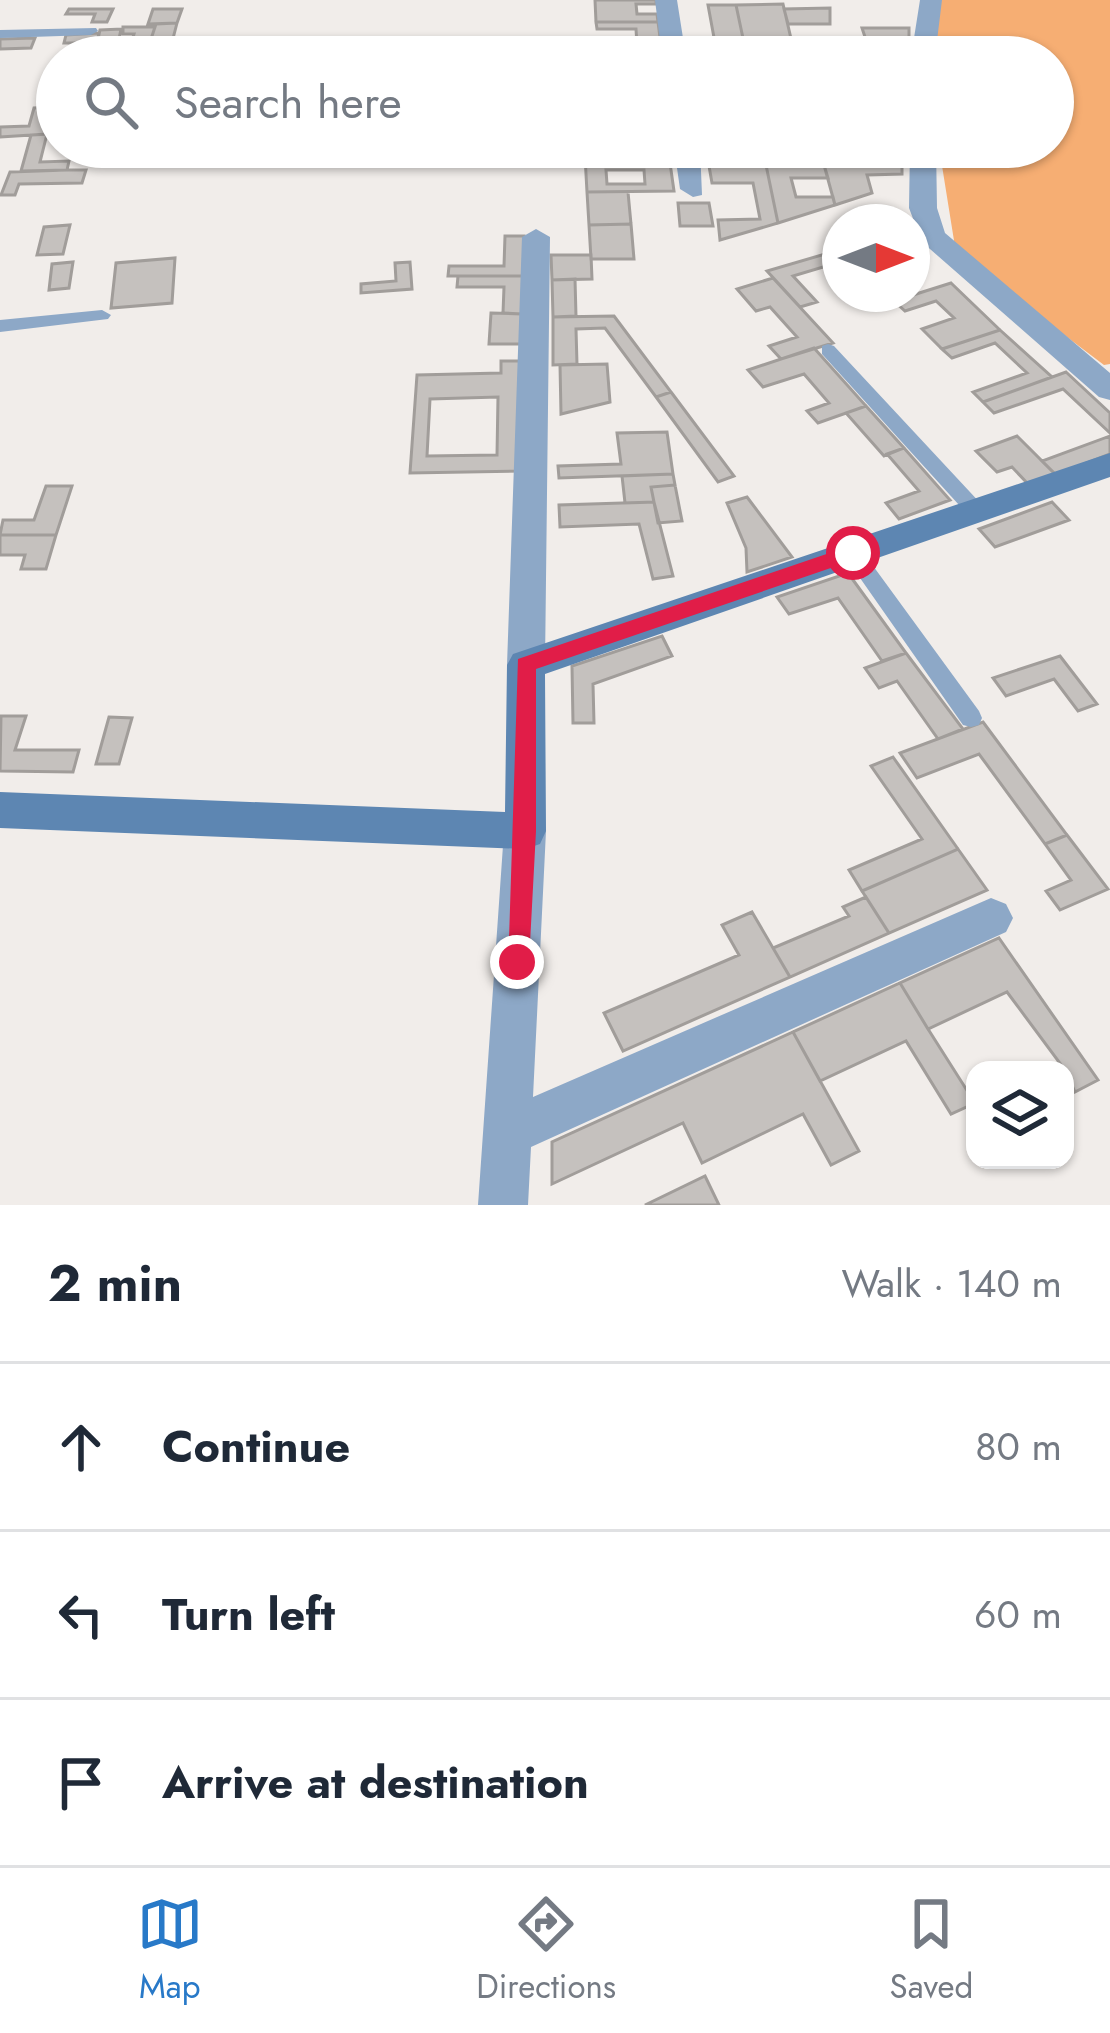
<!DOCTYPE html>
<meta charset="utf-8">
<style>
body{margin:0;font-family:Jost,sans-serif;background:#f6f6f7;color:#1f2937}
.controls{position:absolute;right:36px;bottom:36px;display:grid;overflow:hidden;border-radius:24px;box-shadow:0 3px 9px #0004}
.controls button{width:108px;height:108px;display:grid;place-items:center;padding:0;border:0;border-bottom:3px solid #e0e1e3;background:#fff;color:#1f2937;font:60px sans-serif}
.compass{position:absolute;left:822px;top:204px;width:108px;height:108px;border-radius:50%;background:#fff;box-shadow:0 3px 9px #0004;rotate:90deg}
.stop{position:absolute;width:36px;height:36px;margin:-27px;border:9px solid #e11d48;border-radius:50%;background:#fff}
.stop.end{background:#e11d48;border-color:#fff;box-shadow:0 3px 12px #0008}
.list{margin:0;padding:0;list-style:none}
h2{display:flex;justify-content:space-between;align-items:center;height:156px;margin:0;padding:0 48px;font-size:51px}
h2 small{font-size:39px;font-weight:400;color:#747a83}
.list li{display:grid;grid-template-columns:78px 1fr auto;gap:36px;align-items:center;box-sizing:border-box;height:168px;padding:0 48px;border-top:3px solid #e0e1e3}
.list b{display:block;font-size:45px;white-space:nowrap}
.list em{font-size:39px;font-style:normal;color:#747a83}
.icon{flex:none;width:66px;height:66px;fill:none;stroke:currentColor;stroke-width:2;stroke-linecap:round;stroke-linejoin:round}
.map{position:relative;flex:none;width:1110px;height:1205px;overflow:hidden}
.search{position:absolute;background:#fff;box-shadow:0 3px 9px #0004;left:36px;right:36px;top:36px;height:132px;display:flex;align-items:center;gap:30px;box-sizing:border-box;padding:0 42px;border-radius:66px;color:#747a83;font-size:45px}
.sheet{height:660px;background:#fff}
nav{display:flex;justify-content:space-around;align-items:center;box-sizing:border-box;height:168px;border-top:3px solid #e0e1e3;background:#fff;font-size:33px;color:#747a83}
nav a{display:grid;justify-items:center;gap:6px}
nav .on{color:#2879c8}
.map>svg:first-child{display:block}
.green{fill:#f6ae73}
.building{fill:#c5c1be;stroke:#a19d9a;stroke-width:3;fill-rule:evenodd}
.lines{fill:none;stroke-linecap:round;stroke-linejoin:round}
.lane{fill:#8da8c7;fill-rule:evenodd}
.street{fill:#8da8c7;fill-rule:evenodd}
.secondary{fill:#5d86b2;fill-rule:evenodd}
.route{fill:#e11d48}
</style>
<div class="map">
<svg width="1110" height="1205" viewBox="0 0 1110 1205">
<rect width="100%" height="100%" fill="#f1edea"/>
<!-- green -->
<path class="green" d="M 938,0 L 1110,0 L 1110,364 L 1104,365 L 956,253 L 939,147 L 1053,147 L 1053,57 L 931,57 Z"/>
<!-- building -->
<path class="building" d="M 595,0 L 656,0 L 656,4 L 636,4 L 637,14 L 657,14 L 658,22 L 596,22 Z
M 783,4 L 792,43 L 744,43 L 736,5 Z
M 708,5 L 736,5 L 744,43 L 715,43 Z
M 830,8 L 830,24 L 788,24 L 784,9 Z
M 69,9 L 113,9 L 107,22 L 92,22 L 95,14 L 66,14 Z
M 153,9 L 182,9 L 177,23 L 148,24 Z
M 596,22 L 658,22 L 661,45 L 637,45 L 636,29 L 597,29 Z
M 177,23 L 169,54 L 146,54 L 156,24 Z
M 123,27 L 155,27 L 146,54 L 128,54 L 134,34 L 123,34 Z
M 862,28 L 909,28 L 909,45 L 868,46 Z
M 121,29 L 116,54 L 94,56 L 100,30 Z
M 99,33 L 94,57 L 79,57 L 82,43 L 64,43 L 66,35 Z
M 35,38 L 31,48 L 0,49 L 0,39 Z
M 597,45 L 661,45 L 662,57 L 598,56 Z
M 54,107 L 47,134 L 0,137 L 0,127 L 29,126 L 34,108 Z
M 47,134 L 40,162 L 69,161 L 67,170 L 21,171 L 31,135 Z
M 585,156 L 669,156 L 674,191 L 587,192 ZM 606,170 L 644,170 L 645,184 L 607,184 Z
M 902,164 L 902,174 L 867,175 L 872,193 L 835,205 L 824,165 Z
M 766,165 L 824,165 L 828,178 L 791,178 L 796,197 L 833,197 L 835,205 L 778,223 Z
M 766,165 L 778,223 L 720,240 L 718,220 L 760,219 L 753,183 L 712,183 L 709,166 Z
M 67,170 L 86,170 L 82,183 L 19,184 L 15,195 L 1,195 L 10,172 Z
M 587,192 L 628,192 L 631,224 L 589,225 Z
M 678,203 L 709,203 L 713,226 L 680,226 Z
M 631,224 L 634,259 L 591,259 L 589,225 Z
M 70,225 L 63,254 L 37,255 L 44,227 Z
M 505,236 L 524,236 L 523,276 L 448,276 L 449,266 L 504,266 Z
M 832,252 L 840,262 L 793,276 L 817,302 L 800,307 L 767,271 Z
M 551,255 L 591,255 L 592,279 L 552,280 Z
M 175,258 L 172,303 L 111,308 L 116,263 Z
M 73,262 L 69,288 L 49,290 L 52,264 Z
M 410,262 L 412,289 L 361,293 L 361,284 L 396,281 L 395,263 Z
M 458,276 L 523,276 L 522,314 L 503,313 L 504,287 L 457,287 Z
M 773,278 L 833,343 L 781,359 L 769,346 L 797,337 L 770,307 L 756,311 L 737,289 Z
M 575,279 L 576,316 L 553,317 L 552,280 Z
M 951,283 L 1000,330 L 942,349 L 922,329 L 954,318 L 936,301 L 905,311 L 894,301 Z
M 491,313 L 522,314 L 521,344 L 489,344 Z
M 614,316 L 671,392 L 656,397 L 605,328 L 576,329 L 577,364 L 553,365 L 553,317 Z
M 1000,330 L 1052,377 L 983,402 L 973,392 L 1027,373 L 995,343 L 952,358 L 942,349 Z
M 814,348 L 866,406 L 818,423 L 807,411 L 829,403 L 804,374 L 763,387 L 748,370 Z
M 501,361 L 520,361 L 521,471 L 410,473 L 417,375 L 501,373 ZM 498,397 L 497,455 L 427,456 L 430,399 Z
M 607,364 L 610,402 L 561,414 L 560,365 Z
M 1066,372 L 1110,413 L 1110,433 L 1063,389 L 994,413 L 983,402 Z
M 671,392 L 734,476 L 718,482 L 656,397 Z
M 866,406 L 904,448 L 884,456 L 846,413 Z
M 667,432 L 673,474 L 559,478 L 558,466 L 621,464 L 617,433 Z
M 1017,436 L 1056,475 L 1029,485 L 1012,467 L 997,472 L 976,451 Z
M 1110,436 L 1110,454 L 1056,475 L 1042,461 Z
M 904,448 L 950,500 L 899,519 L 886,503 L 919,491 L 887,454 Z
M 673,474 L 675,485 L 651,487 L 654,502 L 625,503 L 622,476 Z
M 675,485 L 682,521 L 658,523 L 651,487 Z
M 46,486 L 72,486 L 56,535 L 0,535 L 3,520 L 34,520 Z
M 747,497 L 792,557 L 747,572 L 746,548 L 727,503 Z
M 654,502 L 673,576 L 653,579 L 639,524 L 560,527 L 559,505 Z
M 1052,502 L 1069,520 L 995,547 L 979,529 Z
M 0,535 L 56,535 L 46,569 L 21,569 L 25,555 L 0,555 Z
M 848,573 L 906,653 L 882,661 L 838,598 L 789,614 L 777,597 Z
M 662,636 L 672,656 L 593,684 L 594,723 L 573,723 L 572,666 Z
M 906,653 L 963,729 L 938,739 L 897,681 L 879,688 L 865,668 Z
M 1060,656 L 1097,704 L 1078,711 L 1054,679 L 1006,696 L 993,678 Z
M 1,716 L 26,716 L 15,750 L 79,750 L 73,772 L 0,771 Z
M 109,717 L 132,718 L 119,764 L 96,764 Z
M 983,722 L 1067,835 L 1045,844 L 979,754 L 917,778 L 900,753 Z
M 893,757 L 958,849 L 862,891 L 849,870 L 922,839 L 871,766 Z
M 1067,835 L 1108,889 L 1060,910 L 1046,891 L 1071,880 L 1045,844 Z
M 958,849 L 987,890 L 889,933 L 862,891 Z
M 866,897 L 889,933 L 790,977 L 773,948 L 849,916 L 843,907 Z
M 752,912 L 790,977 L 623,1051 L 604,1013 L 739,955 L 722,925 Z
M 999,938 L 1098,1080 L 1075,1092 L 1065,1070 L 1007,992 L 928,1029 L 900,983 Z
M 900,983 L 928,1029 L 975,1103 L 951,1114 L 906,1041 L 820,1081 L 793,1032 Z
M 793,1032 L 859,1151 L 831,1165 L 803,1114 L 702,1163 L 683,1123 L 552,1184 L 552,1142 Z
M 705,1176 L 719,1205 L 645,1205 Z"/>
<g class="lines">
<!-- lane -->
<path class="lane" d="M 96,28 L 98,31 L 91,35 L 0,38 L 0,30 Z
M 669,49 L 901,49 L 908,53 L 901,57 L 674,56 L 667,52 Z
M 897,149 L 902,151 L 902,157 L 689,163 L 681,158 L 689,153 Z
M 102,310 L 111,315 L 108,319 L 0,332 L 0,320 Z
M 828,344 L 834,346 L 983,506 L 986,511 L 983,516 L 969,516 L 822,354 L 822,346 Z
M 853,545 L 860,548 L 979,711 L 982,718 L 979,725 L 971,727 L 963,725 L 846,558 L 843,553 L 846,548 Z"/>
<!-- street -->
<path class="street" d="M 655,0 L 677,0 L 686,57 L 662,57 Z
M 920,0 L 942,0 L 935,57 L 911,57 Z
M 674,147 L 700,147 L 702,195 L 693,197 L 680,189 Z
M 910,147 L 936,147 L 937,208 L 945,233 L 1110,373 L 1110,400 L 1099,397 L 922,242 L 909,208 Z
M 536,229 L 550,237 L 545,665 L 539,676 L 526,680 L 513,676 L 507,665 L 522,237 Z
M 525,813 L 540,818 L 546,831 L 533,1097 L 991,898 L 1006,904 L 1013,918 L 1006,932 L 531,1147 L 528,1205 L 478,1205 L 504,831 L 510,818 Z"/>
<!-- secondary -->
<path class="secondary" d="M 1110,453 L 1110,477 L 545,674 L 546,831 L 540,844 L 525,849 L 0,828 L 0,792 L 505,812 L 507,665 L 513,654 Z"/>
</g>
<!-- route -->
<path class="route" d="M 853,545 L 862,553 L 860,558 L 536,669 L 536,831 L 529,962 L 517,974 L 508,970 L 518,659 Z"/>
</svg>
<div class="controls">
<button><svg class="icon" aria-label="layers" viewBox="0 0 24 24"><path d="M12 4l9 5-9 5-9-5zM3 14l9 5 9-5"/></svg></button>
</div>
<svg class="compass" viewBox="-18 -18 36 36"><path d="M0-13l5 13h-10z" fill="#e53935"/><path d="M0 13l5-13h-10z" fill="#747a83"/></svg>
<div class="stop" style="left:853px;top:553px"></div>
<div class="stop end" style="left:517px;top:962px"></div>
<div class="search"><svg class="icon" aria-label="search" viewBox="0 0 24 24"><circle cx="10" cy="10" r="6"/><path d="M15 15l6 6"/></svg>Search here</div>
</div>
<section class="sheet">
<h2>2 min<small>Walk · 140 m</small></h2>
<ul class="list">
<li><svg class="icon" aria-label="ahead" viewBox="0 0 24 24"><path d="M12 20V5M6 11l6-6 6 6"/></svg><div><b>Continue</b></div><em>80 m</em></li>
<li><svg class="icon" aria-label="left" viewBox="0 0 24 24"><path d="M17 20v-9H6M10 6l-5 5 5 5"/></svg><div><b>Turn left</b></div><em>60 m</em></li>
<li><svg class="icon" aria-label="arrive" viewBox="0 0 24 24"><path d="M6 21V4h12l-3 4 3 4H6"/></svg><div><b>Arrive at destination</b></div></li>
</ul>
</section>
<nav>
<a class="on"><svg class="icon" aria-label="map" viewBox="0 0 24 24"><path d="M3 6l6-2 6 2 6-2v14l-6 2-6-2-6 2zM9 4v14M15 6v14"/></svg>Map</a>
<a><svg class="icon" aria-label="directions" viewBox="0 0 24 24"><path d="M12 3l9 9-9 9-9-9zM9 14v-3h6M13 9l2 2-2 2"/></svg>Directions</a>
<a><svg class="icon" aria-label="saved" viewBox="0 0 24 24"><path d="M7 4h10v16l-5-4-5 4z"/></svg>Saved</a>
</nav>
